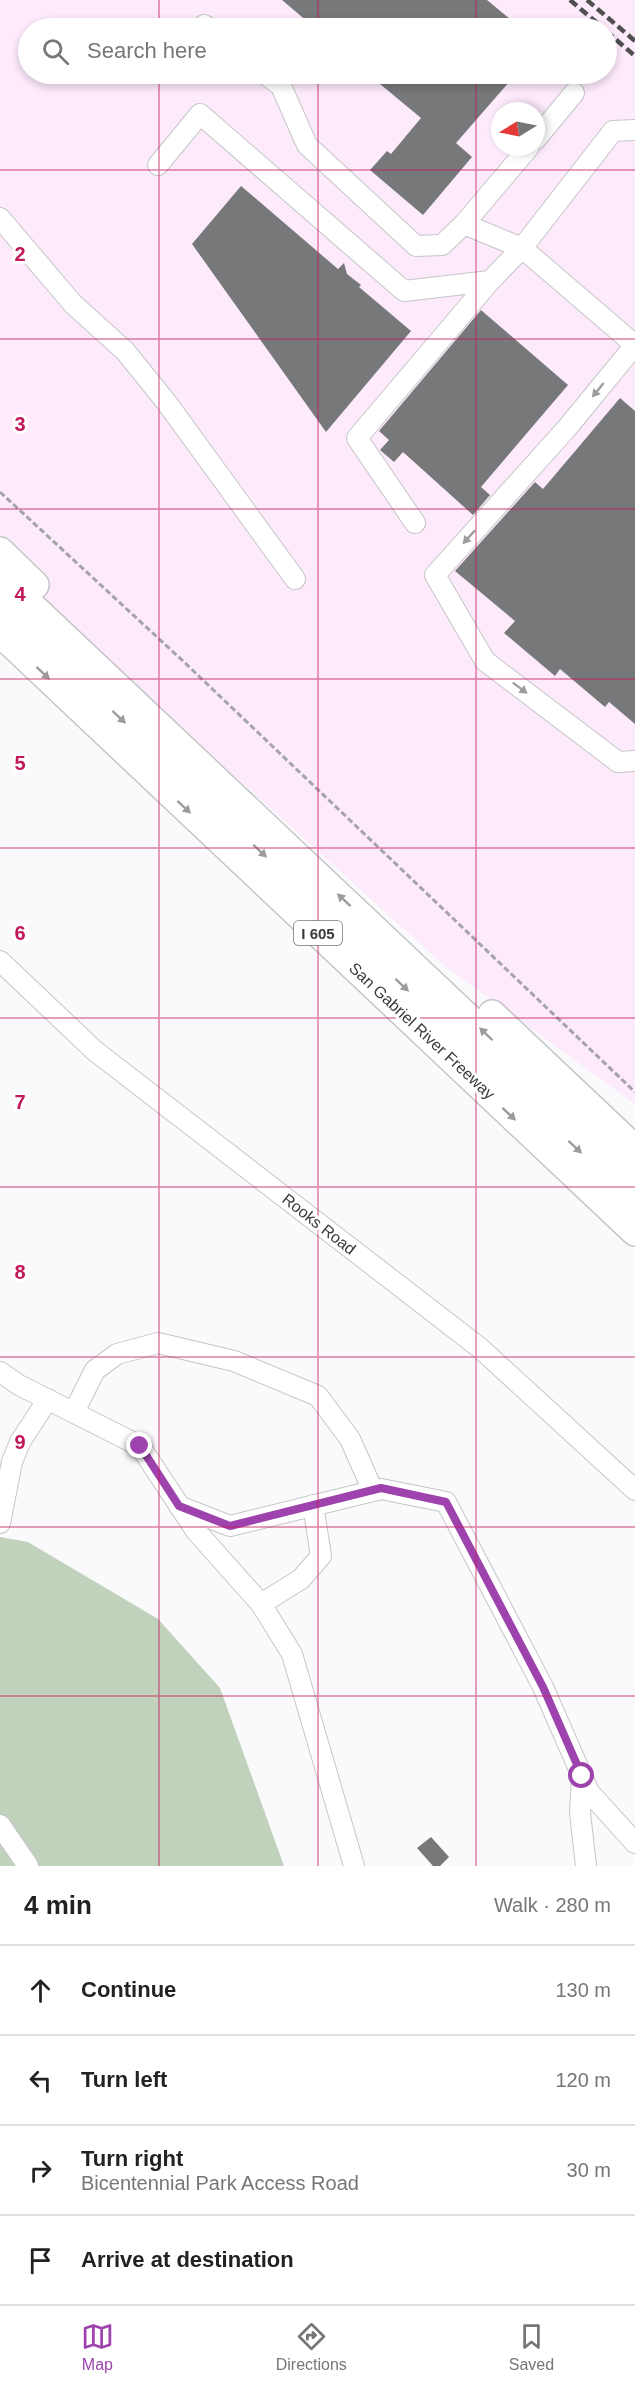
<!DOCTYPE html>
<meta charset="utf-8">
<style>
body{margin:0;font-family:Arial,sans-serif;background:#f2f2f2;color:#222}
.compass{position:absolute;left:491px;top:102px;width:54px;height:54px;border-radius:50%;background:#fff;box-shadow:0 3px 9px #0003;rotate:260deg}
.stop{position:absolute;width:18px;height:18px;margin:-14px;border:4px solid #9e43ae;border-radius:50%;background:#fff}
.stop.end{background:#9e43ae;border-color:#fff;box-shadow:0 2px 6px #0008}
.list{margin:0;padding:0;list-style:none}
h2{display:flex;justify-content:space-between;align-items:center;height:78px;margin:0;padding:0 24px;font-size:26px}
h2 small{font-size:20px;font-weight:400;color:#767676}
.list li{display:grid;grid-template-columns:39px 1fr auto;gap:18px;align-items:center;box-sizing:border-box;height:90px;padding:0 24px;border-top:2px solid #e0e0e0}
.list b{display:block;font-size:22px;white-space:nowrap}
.list p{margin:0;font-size:20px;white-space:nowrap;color:#767676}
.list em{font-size:20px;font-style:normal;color:#767676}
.icon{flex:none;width:33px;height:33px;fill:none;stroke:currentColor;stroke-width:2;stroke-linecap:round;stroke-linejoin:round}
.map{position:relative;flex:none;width:635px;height:1866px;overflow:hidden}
.search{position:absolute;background:#fff;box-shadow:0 3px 9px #0003;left:18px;right:18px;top:18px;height:66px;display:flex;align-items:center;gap:15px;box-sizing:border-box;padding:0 21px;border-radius:33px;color:#767676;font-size:22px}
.sheet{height:438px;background:#fff}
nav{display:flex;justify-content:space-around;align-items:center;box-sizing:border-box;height:84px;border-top:2px solid #e0e0e0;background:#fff;font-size:16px;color:#767676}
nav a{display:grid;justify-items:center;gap:3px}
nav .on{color:#9e43ae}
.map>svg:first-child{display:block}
.industrial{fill:#fdeafb;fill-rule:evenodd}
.green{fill:#c0d2bc}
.building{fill:#777879}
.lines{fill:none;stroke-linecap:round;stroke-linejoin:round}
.minor-casing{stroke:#c5c6c7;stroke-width:22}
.highway-casing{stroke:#c5c6c7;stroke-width:30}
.path{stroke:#a5a5a7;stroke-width:3;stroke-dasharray:6 3;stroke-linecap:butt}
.minor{stroke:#fff;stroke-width:20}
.highway{stroke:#fff;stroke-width:27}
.rail{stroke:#505051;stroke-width:4.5;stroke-dasharray:9 4.5;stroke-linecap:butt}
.oneway{fill:#9c9c9d}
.route{stroke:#9e43ae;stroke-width:8}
.grid{fill:none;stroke:#c2185b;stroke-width:1.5;stroke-opacity:0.55}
.labels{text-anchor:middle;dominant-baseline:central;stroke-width:6;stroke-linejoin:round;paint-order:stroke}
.shield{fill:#fff;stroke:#757576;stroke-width:1.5}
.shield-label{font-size:15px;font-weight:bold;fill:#3a3a3b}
.street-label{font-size:16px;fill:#3a3a3b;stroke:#fff}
.grid-label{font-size:20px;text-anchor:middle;font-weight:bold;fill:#c2185b;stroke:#fff;stroke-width:6;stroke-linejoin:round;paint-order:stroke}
</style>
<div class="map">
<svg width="635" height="1866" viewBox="0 0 635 1866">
<rect width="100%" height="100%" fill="#fafafc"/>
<!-- industrial -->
<path class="industrial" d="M 0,0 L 635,0 L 635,1104 L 445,966 L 0,564 ZM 28,28 L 606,28 L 606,74 L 28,74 ZM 500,111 L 536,111 L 536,147 L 500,147 Z"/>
<!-- green -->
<path class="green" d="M 0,1537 L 28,1542 L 158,1619 L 220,1688 L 284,1866 L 0,1866 Z"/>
<!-- building -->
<path class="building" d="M 282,0 L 487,0 L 521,28 L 315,28 Z
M 368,74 L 516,74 L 456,143 L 472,157 L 423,215 L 370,170 L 387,151 L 391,154 L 421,118 Z
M 241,186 L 338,269 L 344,263 L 347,274 L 361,285 L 359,287 L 411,331 L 326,432 L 192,244 Z
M 481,310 L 568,385 L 481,487 L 490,495 L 473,515 L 403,452 L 394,462 L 380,450 L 389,440 L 379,431 Z
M 620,398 L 635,411 L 635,724 L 609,702 L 605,707 L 560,669 L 555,676 L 504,633 L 515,621 L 455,571 L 535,482 L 543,489 Z
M 431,1837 L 449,1857 L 440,1866 L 433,1866 L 417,1848 Z"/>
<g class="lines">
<defs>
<path id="minor" d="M 204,25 L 209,28
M 265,74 L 281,86 L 307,145 L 416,246 L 442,245 L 464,224 L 522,248 L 635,345
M 536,139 L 574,93
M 158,165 L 200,114 L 404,291 L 490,281 L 522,248 L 613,131 L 635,130
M 0,218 L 73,304 L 125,351 L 167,403 L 295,579
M 464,224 L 529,147
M 635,345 L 567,428 L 435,575 L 485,661 L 618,762 L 635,761
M 415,523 L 357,438 L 490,281
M 0,961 L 95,1051 L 480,1348 L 635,1490
M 0,1372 L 19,1385 L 140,1446 L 196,1531 L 261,1604 L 292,1654 L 354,1866
M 74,1412 L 95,1370 L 117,1354 L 158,1343 L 234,1361 L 318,1396 L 350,1439 L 373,1491
M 179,1506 L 230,1526 L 381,1489 L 446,1502 L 543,1687 L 589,1792 L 635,1843
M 0,1523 L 12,1462 L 20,1442 L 48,1399
M 261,1604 L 301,1579 L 321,1556 L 313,1505
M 582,1776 L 580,1813 L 586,1866
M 0,1825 L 28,1866"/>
<path id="highway" d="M 0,551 L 35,585
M 0,576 L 635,1175
M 0,605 L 635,1204
M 0,633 L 635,1232
M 492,1014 L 635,1149"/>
</defs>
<!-- minor casing -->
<use href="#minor" class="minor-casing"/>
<!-- highway casing -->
<use href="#highway" class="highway-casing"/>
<!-- path -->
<path class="path" d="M 0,492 L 183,661 L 635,1092"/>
<!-- minor -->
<use href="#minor" class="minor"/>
<!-- highway -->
<use href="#highway" class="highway"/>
<!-- rail -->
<path class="rail" d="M 570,0 L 603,28
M 587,0 L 635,41
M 606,31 L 635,56"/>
</g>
<!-- one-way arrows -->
<defs><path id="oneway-solid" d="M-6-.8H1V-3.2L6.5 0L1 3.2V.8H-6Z" transform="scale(1.5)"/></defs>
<g class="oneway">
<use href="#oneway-solid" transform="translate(598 390) rotate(129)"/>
<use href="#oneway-solid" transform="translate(469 537) rotate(132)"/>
<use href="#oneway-solid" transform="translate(43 673) rotate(43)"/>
<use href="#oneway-solid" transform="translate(520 688) rotate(37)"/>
<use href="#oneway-solid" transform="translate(119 717) rotate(43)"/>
<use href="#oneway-solid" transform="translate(184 807) rotate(43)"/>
<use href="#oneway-solid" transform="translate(260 851) rotate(43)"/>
<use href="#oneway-solid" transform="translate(344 900) rotate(-137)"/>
<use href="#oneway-solid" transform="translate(402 985) rotate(43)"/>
<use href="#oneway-solid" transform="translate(486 1034) rotate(-136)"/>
<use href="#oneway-solid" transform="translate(509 1114) rotate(43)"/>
<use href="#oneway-solid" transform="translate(575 1147) rotate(43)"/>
</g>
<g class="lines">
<!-- route -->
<path class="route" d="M 140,1446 L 179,1506 L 230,1526 L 381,1488 L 446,1502 L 543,1687 L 582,1776"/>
</g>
<!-- grid -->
<path class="grid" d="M 159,0 L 159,28M 318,0 L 318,28M 476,0 L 476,28M 159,74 L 159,1866M 318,74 L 318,1866M 476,74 L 476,1866M 0,170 L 635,170M 0,339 L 635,339M 0,509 L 635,509M 0,679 L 635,679M 0,848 L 635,848M 0,1018 L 635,1018M 0,1187 L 635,1187M 0,1357 L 635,1357M 0,1527 L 635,1527M 0,1696 L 635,1696"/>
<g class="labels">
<!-- shield labels -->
<rect class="shield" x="294" y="921" width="48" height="24" rx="4.5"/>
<g class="shield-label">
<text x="318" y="933">I 605</text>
</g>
<!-- street labels -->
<g class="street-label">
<text transform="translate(422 1031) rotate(43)">San Gabriel River Freeway</text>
<text transform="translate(319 1224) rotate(38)">Rooks Road</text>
</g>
</g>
<g class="grid-label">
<text x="20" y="261">2</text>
<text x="20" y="431">3</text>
<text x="20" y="601">4</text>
<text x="20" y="770">5</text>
<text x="20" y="940">6</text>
<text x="20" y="1109">7</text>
<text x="20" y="1279">8</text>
<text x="20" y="1449">9</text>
</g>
</svg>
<svg class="compass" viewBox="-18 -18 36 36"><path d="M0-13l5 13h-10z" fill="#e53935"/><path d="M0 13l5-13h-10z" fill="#767676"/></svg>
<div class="stop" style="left:582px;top:1776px"></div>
<div class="stop end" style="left:140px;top:1446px"></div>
<div class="search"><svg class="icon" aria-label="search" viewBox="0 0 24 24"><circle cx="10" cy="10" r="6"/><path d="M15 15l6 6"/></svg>Search here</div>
</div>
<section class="sheet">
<h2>4 min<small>Walk · 280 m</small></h2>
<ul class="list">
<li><svg class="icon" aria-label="ahead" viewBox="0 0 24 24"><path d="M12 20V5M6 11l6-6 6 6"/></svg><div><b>Continue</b></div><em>130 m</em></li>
<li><svg class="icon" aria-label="left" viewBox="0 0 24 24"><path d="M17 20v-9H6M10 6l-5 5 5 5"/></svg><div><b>Turn left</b></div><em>120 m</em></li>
<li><svg class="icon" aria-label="right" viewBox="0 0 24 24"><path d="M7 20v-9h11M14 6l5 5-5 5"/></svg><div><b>Turn right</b><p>Bicentennial Park Access Road</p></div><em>30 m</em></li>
<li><svg class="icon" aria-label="arrive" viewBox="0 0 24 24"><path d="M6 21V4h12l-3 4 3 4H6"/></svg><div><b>Arrive at destination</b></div></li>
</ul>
</section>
<nav>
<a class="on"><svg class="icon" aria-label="map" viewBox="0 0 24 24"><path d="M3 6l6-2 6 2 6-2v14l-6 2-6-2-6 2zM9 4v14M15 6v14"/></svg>Map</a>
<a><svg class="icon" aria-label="directions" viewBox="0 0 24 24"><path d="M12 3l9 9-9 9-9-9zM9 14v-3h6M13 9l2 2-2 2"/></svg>Directions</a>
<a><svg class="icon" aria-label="saved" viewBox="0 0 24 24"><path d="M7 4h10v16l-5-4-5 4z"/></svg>Saved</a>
</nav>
